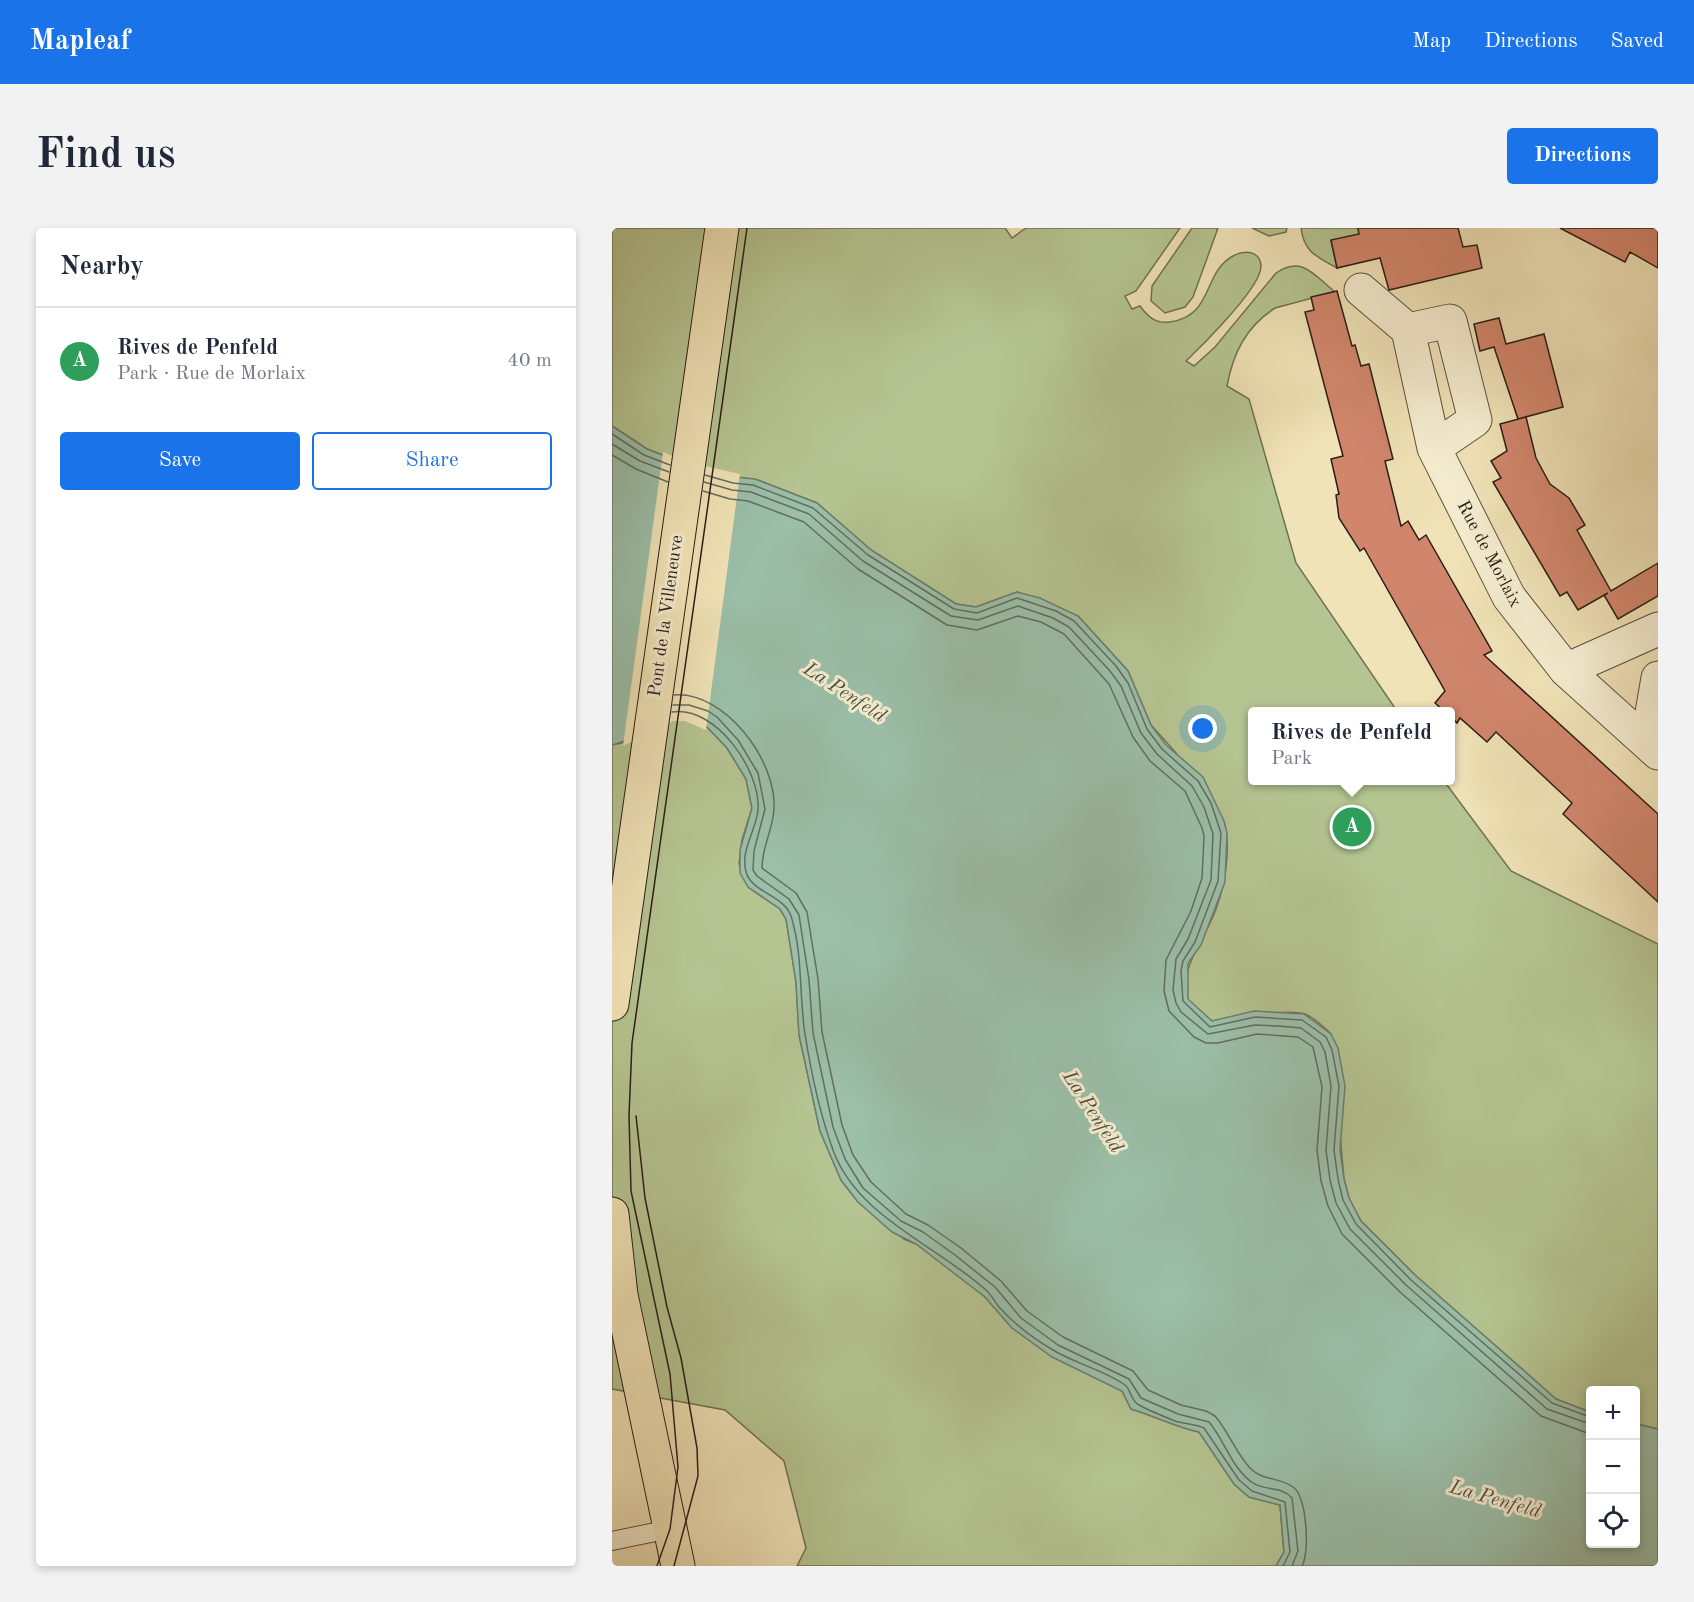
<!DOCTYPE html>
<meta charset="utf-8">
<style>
body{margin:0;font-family:"Old Standard TT",serif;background:#f2f2f3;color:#1f2937}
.controls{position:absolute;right:18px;bottom:18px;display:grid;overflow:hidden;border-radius:6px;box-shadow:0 3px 9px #0003}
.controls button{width:54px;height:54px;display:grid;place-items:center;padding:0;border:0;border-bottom:2px solid #e0e1e3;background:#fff;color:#1f2937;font:30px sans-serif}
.you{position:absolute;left:591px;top:501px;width:21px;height:21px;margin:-15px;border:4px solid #fff;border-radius:50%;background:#1a73e8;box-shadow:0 0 0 9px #1a73e833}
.badge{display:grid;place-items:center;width:39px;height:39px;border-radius:50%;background:#1a73e8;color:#fff;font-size:20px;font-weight:700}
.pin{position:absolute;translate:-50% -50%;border:3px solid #fff;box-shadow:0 2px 6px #0006}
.popup{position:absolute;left:636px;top:479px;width:207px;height:78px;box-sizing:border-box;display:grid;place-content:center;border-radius:6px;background:#fff;filter:drop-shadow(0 2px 4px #0005);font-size:20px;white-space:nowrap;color:#747a83}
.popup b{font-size:22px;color:#1f2937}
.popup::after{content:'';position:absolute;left:50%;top:100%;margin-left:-12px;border:12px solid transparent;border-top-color:#fff}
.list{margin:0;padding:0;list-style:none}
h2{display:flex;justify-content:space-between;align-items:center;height:78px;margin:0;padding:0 24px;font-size:26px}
h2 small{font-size:20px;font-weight:400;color:#747a83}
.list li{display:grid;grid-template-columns:39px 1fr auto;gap:18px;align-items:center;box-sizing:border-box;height:108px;padding:0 24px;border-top:2px solid #e0e1e3}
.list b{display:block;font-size:22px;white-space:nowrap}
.list p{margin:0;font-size:20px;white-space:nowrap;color:#747a83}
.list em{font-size:20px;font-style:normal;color:#747a83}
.actions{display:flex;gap:12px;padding:18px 24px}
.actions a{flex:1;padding:14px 0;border:2px solid #1a73e8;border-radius:6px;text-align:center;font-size:21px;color:#1a73e8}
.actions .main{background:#1a73e8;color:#fff}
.icon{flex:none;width:33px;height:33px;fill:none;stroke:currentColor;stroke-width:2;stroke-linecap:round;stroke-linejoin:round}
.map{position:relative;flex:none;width:1046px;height:1338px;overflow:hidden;border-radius:6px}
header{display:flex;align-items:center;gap:36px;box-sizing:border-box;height:84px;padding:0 30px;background:#1a73e8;color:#fff}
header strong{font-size:28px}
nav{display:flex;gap:33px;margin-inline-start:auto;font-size:21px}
.intro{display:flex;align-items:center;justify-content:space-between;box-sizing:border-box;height:144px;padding:0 36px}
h1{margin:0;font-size:42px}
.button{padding:15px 27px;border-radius:6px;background:#1a73e8;color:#fff;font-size:21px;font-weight:700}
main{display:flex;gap:36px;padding:0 36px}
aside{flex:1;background:#fff;border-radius:6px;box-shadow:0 3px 9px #0003}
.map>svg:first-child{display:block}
.green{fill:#b5c592;stroke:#707154;stroke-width:1.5}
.water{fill:#9bbfa9;stroke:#6e7e6f;stroke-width:1.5}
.pier{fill:#f0e3b7}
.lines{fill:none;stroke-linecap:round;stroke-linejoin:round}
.shore{stroke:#636e60;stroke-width:1.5}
.building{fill:#d1866c;stroke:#2b1d17;stroke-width:1.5}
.lane-casing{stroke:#5c4e3f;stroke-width:20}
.street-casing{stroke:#5c4e3f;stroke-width:35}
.primary-casing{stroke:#2b1d17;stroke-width:35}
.lane{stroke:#f5edd0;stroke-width:18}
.street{stroke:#f5edd0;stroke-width:33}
.primary{stroke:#f0e3b7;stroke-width:33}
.tram{stroke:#2b1d17;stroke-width:1.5}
.labels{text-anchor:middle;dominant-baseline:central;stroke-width:6;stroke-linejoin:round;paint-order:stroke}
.street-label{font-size:18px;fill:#2b1d17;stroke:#f5edd0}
.water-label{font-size:20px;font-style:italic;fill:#4d4e43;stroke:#f5edd0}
</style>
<header>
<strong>Mapleaf</strong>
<nav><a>Map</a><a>Directions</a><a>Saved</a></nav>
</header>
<div class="intro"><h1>Find us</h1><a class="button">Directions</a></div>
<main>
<aside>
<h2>Nearby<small></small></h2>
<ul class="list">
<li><span class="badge" style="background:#2e9e5b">A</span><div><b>Rives de Penfeld</b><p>Park · Rue de Morlaix</p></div><em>40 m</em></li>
</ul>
<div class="actions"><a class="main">Save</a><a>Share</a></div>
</aside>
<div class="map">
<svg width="1046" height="1338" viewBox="0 0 1046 1338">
<rect width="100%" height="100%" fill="#f0e3b7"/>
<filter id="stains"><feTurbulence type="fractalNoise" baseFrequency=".00333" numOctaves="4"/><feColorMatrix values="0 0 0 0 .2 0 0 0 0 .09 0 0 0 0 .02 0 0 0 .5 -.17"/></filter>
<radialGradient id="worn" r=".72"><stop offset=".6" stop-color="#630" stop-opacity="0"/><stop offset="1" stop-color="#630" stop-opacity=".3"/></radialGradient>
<!-- green -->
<path class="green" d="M 0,0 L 393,0 L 400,10 L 414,0 L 568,0 L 524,63 L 513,68 L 520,81 L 528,78 C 536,89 544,96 558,94 C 602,88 590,45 621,28 C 639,18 656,29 646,49 C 635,72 594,114 574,133 L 582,138 L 603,119 L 664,45 C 690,27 702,47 723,64 L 663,80 C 634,99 621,125 615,158 L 637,171 L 684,335 L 785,483 L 641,484 L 641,552 L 832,553 L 899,643 L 1046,716 L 1046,1201 L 1024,1196 L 1023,1162 L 978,1162 L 978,1184 L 944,1171 L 803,1047 L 749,993 L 737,970 L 732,951 L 719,806 C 712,799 702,790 693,786 C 675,780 621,790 600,793 C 592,788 580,779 576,771 C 566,746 589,714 599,693 C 612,666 620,622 612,593 L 564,525 L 539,497 L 516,443 L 508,434 L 466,388 L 405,364 L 364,379 L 344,376 L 259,322 L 205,275 L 146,252 L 123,249 L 74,236 L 35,221 L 0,198 Z
M 580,0 L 606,0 L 581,69 L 573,79 L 553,85 L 539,73 L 540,58 Z
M 640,0 L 675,0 L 674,4 L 657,8 Z
M 689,0 L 746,0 L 747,6 L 719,13 L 725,40 C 706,29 692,25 689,0 Z
M 60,490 L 91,495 L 96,500 L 115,520 L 134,551 L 140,580 L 130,612 L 127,636 L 136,659 L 168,681 L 174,691 L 184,754 L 187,807 L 208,903 L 229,952 L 246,974 L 292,1011 L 304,1016 L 335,1037 L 373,1069 L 400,1100 L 440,1128 L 510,1163 L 519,1181 C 543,1188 563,1199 587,1204 L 622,1256 L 637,1269 L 668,1277 L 672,1324 L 664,1338 L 185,1338 L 194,1320 L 172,1233 L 113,1182 L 0,1161 L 0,517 L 14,514 Z"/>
<!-- water -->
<path class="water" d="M 0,198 L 35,221 L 74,236 L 123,249 L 143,251 L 205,275 L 259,322 L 344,376 L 364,379 L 405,364 L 428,370 L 466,388 L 516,443 L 539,497 L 554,517 L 591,549 L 612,593 L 615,605 L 613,654 L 589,717 L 576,735 L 576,771 L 600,793 L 642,783 L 692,786 L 719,806 L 726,820 L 733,858 L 728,922 L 732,951 L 737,970 L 749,993 L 803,1047 L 944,1171 L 978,1184 L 978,1316 L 1023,1316 L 1024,1196 L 1046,1201 L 1046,1338 L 664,1338 L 672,1324 L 668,1277 L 637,1269 L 622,1256 L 587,1204 C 563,1199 543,1188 519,1181 L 510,1163 L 440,1129 L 400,1100 L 373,1069 L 304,1016 L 280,1004 L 246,974 L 229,952 L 208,903 L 187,807 L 184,754 L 174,691 L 168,681 L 136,659 L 128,645 L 128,622 L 140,580 L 134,551 L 115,520 L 96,500 C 89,494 74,488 65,490 C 45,494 23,512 0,517 Z"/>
<!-- pier -->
<path class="pier" d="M 51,224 L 75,234 L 128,246 L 94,502 L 73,493 L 61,493 L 11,518 Z"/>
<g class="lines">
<!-- shore -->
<path class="shore" d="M 0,206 L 32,227 L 58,237
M 0,216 L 28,233 L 57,244
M 0,227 L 24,241 L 56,254
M 93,247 L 121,255 L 141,257 L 201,280 L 256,327 L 342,381 L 365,385 L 405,370 L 444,383 L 462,393 L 504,438 L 516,455 L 535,501 L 550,521 L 586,553 L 599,575 L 609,605 L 606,653 L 583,714 L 571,733 L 569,743 L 571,773 L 598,799 L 643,789 L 690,792 L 714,809 L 720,822 L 727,858 L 722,922 L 726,951 L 731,972 L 744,996 L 799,1052 L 940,1175 L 978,1189
M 92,254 L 120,262 L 139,264 L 197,286 L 251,333 L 339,388 L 366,392 L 406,378 L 441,390 L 457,399 L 498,443 L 509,458 L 529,505 L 545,526 L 580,558 L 592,579 L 601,606 L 599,652 L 576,711 L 564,731 L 561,762 L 564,775 L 569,784 L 596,806 L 643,797 L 666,798 L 689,800 L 708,814 L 713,824 L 719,858 L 714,922 L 718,952 L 724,975 L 738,1001 L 794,1057 L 935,1181 L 978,1196
M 91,263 L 118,271 L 136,273 L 192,294 L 246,341 L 335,397 L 365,402 L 406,388 L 429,394 L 452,406 L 497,456 L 521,509 L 538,533 L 573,563 L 590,600 L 592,608 L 590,650 L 579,683 L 554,732 L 552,763 L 557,783 L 582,809 L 594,815 L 606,815 L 645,806 L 686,809 L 701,819 L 710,859 L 705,922 L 709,953 L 716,978 L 730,1006 L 788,1064 L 929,1188 L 978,1206
M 62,467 C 113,463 165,533 162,581 C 161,602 150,618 150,640 L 184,665 L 195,684 L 206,751 L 210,804 L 230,897 L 241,927 L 259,954 L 294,986 L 316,997 L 349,1020 L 389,1053 L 415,1083 L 451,1109 L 521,1143 L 536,1162 L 569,1177 L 594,1183 L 603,1188 C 617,1204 624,1226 639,1241 C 651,1253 668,1249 681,1259 C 695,1269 698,1324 690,1338
M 61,477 L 77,477 L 96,483 L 105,489 L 126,512 L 146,545 L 153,581 L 142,623 L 141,642 L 145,648 L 177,671 L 187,687 L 197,752 L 201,805 L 221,899 L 233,931 L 251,960 L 289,993 L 311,1004 L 343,1027 L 383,1059 L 409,1090 L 446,1117 L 517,1151 L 529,1170 L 566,1186 L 597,1194 C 613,1213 620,1241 641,1255 C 653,1263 670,1258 680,1270 L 686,1323 L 680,1338
M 60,484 C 103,477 149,542 146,582 C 144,603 128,622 134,644 C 140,665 172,667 179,688 C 191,726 187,768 193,806 C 199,844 208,886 221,922 C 245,989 325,1017 375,1063 C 380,1068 383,1074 387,1079 C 402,1096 422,1111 441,1122 C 464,1136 492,1142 513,1157 C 519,1162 519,1173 527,1177 C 536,1182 553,1189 563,1193 C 572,1196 583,1196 592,1200 L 627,1252 L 640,1263 L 673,1274 L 678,1324 L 671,1338"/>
</g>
<!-- building -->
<path class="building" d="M 746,0 L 846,0 L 851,19 L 865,17 L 870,40 L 777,62 L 768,30 L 725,40 L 719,12 L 747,6 Z
M 948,0 L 1046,0 L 1046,40 L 1018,24 L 1013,34 Z
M 725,63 L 740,118 L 743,117 L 749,138 L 757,136 L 781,231 L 773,233 L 789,298 L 796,293 L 807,312 L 814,307 L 880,423 L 872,427 L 1046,586 L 1046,674 L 951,586 L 960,575 L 884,504 L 875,514 L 848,490 L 845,495 L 839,489 L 839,483 L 832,483 L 823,475 L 833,463 L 752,320 L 748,323 L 727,290 L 724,267 L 727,266 L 719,231 L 731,228 L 693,84 L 702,82 L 699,69 Z
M 887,90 L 894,116 L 932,106 L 951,179 L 906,191 L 882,119 L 868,123 L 862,96 Z
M 914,189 L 924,230 L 938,256 L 957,270 L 973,297 L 965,302 L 999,363 L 1046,335 L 1046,368 L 1006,391 L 992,367 L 996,365 L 966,382 L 955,364 L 948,368 L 881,254 L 889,250 L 879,233 L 895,223 L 888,196 Z"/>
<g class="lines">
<defs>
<path id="lane" d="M 0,1313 L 58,1301"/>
<path id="street" d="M 749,62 L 796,102
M 822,220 L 863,192 L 838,93 L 796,102 L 822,220 L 897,369 L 954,442 L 1046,525
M 954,442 L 1046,401
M 1035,514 L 1046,450"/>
<path id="primary" d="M 0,776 L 110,0
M 0,986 L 9,1067 L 66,1338"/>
</defs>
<!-- lane casing -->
<use href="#lane" class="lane-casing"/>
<!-- street casing -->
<use href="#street" class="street-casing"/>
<!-- primary casing -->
<use href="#primary" class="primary-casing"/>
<!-- lane -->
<use href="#lane" class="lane"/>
<!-- street -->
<use href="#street" class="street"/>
<!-- primary -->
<use href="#primary" class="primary"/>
<!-- tram -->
<path class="tram" d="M 24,888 L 33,970 L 55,1079 L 69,1130 L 85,1220 L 86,1248 L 62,1338
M 45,1338 L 58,1301 L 66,1239 L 58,1146 L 19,963 L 17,888 L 20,815 L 135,0"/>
</g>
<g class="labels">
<!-- street labels -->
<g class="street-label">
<text transform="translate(877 326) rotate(62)">Rue de Morlaix</text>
<text transform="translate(54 388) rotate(-82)">Pont de la Villeneuve</text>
</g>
<!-- water labels -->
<g class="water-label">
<text transform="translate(232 465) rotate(33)">La Penfeld</text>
<text transform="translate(480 884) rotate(57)">La Penfeld</text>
<text transform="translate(883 1272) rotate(16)">La Penfeld</text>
</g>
</g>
<rect width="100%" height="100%" filter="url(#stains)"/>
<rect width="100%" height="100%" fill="url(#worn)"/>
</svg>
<div class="controls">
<button>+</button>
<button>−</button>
<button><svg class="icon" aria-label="locate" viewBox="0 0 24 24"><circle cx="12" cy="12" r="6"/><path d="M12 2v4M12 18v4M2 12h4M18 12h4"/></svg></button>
</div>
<div class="you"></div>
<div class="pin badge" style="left:740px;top:599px;background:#2e9e5b">A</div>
<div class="popup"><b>Rives de Penfeld</b>Park</div>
</div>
</main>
